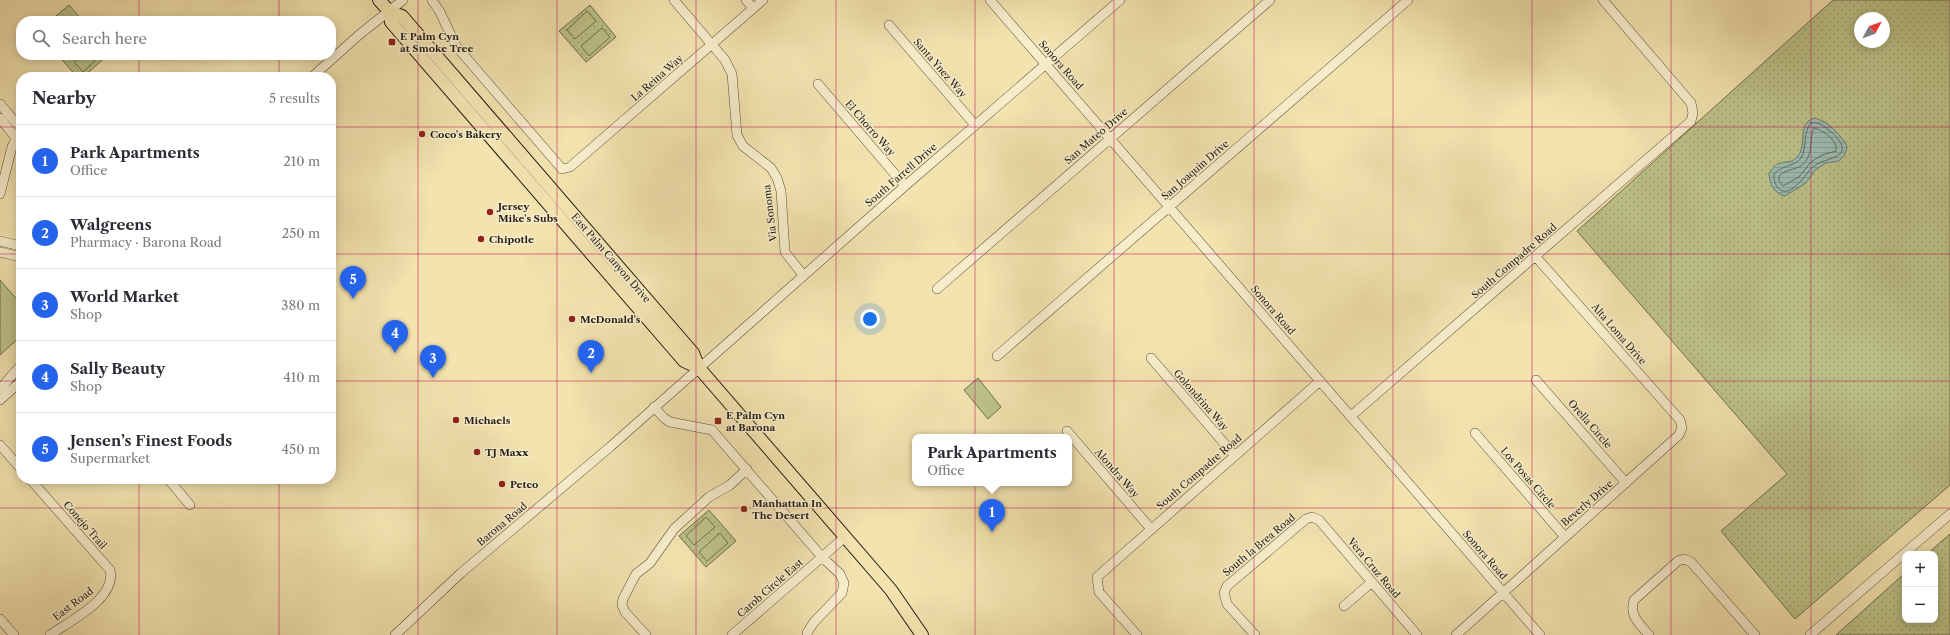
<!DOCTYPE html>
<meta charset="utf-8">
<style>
body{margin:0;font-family:"Libre Caslon Text",serif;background:#f2f2f3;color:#2b2b33}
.controls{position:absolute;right:12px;bottom:12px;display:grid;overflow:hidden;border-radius:8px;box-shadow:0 2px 10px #0003}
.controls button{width:36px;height:36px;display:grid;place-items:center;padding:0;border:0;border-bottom:1px solid #e1e1e2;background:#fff;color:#2b2b33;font:20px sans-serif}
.compass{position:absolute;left:1854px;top:12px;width:36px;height:36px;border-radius:50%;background:#fff;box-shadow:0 2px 10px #0003;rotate:49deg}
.you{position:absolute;left:870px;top:319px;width:14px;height:14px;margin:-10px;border:3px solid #fff;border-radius:50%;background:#1a73e8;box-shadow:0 0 0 6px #1a73e833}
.badge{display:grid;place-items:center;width:26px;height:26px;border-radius:50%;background:#2563eb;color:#fff;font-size:13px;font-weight:700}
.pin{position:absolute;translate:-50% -33px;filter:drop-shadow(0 1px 2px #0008)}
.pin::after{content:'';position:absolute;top:21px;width:14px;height:12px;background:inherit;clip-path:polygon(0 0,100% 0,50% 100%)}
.popup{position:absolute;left:912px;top:434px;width:160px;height:52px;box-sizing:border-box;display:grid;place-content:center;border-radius:8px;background:#fff;filter:drop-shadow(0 1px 3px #0005);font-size:13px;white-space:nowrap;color:#7c7c81}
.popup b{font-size:15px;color:#2b2b33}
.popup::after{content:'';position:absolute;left:50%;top:100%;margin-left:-8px;border:8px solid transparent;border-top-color:#fff}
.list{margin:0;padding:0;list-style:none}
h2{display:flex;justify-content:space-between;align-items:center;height:52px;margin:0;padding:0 16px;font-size:17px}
h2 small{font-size:13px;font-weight:400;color:#7c7c81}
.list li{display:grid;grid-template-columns:26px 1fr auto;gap:12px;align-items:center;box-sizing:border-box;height:72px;padding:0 16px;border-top:1px solid #e1e1e2}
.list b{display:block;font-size:15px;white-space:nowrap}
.list p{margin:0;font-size:13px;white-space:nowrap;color:#7c7c81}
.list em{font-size:13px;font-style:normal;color:#7c7c81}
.icon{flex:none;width:22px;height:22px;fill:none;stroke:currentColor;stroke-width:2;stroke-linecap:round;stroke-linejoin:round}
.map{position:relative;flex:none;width:1950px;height:635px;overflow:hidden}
.search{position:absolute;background:#fff;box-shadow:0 2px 10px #0003;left:16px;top:16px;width:320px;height:44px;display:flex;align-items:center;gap:10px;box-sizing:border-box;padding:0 14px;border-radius:16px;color:#7c7c81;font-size:15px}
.panel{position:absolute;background:#fff;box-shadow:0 2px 10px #0003;left:16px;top:72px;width:320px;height:412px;border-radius:16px}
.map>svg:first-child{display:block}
.grass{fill:url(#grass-dots);stroke:#706f4d;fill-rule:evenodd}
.garden{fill:#bdc389;stroke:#706f4d}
.water{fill:url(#water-rules);stroke:#6c7c72}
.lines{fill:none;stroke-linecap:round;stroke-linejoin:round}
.shore{stroke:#606c62;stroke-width:1}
.minor-casing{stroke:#584d38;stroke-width:10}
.major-casing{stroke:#241b11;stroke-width:14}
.minor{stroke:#f7edcb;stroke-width:9}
.major{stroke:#f2e3af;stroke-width:12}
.grid{fill:none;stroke:#c2185b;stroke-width:1;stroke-opacity:0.55}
.poi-dot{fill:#8f2418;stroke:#f7edcb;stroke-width:1.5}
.labels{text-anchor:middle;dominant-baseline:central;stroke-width:3;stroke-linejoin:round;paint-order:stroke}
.poi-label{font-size:10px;font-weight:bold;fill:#241b11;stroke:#f7edcb;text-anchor:start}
.street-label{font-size:10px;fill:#241b11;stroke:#f7edcb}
</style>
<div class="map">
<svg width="1950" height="635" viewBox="0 0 1950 635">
<defs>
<pattern id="grass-dots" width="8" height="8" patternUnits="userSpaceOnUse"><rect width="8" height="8" fill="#bdc389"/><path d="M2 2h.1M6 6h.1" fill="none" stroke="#a2a775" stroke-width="1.8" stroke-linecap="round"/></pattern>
<pattern id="water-rules" width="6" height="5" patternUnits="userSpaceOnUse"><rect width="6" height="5" fill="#9cbdb2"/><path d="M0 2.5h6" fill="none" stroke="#86a298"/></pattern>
</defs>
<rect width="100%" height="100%" fill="#f2e3af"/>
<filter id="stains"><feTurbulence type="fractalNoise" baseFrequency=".005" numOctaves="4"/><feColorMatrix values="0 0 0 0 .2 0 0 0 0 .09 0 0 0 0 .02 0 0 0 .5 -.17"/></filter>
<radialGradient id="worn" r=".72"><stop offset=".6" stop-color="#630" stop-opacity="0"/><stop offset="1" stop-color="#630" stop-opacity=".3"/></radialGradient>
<!-- grass -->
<path class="grass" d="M 1833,0 L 1950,0 L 1950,485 L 1795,619 L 1721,531 L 1787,474 L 1577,231 ZM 1860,18 L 1884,18 L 1884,42 L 1860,42 Z
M 69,5 L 83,21 L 50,21 Z
M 590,5 L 616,37 L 586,62 L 559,31 Z
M 58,55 L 108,55 L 83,77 L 77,77 Z
M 709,510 L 736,541 L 706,567 L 679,536 Z
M 1950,534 L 1950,635 L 1836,635 L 1905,573 L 1905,620 L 1935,620 L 1935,554 L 1927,554 Z"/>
<!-- garden -->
<path class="garden" d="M 587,11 L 596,21 L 575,39 L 567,30 Z
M 602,28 L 610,37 L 589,56 L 581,46 Z
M 83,55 L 101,55 L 83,72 L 74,62 Z
M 0,280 L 21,304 L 21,336 L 0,355 Z
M 978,378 L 1001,407 L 988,419 L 964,390 Z
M 706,517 L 715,527 L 694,545 L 686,536 Z
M 720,533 L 728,543 L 707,561 L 699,552 Z"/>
<!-- water -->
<path class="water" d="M 1815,118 C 1830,123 1838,132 1847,146 L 1845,155 L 1839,161 L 1826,163 L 1815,170 L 1806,183 L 1785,196 C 1773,192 1770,185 1769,173 C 1772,170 1775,165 1778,164 C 1785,161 1793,163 1798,156 C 1808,143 1796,123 1815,118 Z"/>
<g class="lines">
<!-- shore -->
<path class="shore" d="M 1811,123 C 1819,121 1825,127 1830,131 C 1836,136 1844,144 1842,151 C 1839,159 1820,160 1813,167 C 1806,172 1791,201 1778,188 C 1774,183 1774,180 1774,174 C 1783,164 1797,167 1802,156 C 1807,147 1803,131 1811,123 Z
M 1814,128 C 1823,130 1838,140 1836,151 L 1822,155 L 1811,162 L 1799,177 L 1783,186 L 1779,181 L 1779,176 C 1786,168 1799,171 1806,161 C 1813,151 1809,138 1814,128 Z"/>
<defs>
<path id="minor" d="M 432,0 L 440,12 L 456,46 L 562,169 L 570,167 L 763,0
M 674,0 L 725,60 L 732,74 L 737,135 L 743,146 L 771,168 L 777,178 L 781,191 L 785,252 L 803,275
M 746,0 L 753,8
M 990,0 L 1540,635
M 889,25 L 975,125
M 312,77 L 360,34 L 403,0
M 818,84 L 905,186
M 0,104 L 21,129
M 0,118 L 19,142
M 0,194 L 12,147 L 21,129
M 0,241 L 21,246
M 0,252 L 21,257
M 937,289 L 1270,0
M 997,356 L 1408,0
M 1151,358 L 1235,456
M 1536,380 L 1626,483
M 0,389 L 21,365
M 0,400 L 21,381
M 654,407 L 664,418 L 670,422 L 712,430 L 822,557 L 845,537
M 1351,416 L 1691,121 L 1693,113 L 1691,103 L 1603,0
M 1067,431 L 1151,529
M 1475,433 L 1565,537
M 0,445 L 21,469
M 30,479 L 110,570 C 117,598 70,621 50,635
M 168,479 L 190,505
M 1344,606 L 1372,582
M 0,619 L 14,635
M 395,635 L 461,573 L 610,447 L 905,186 L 1120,0
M 646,635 L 625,612 L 622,605 L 623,599 L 636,574 L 650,563 L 674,529 L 709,497 L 730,485 L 747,469
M 732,635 L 822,557 L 840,574 L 844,583 L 842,593 L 814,622 L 807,633
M 1137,635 L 1099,592 L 1097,577 L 1320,381
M 1255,635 L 1227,604 L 1224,593 L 1227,586 L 1306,519 L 1312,517 L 1319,520 L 1417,635
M 1456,635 L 1679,435 L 1682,428 L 1680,420 L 1536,257
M 1649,635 C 1639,623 1629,616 1634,600 L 1678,561 L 1684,559 L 1691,562 L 1755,635
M 1810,635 L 1950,514"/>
<path id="major" d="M 379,0 L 389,11 L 402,16 L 693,353 L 699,368 L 891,590 L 922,635
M 389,11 L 391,22 L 684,361 L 699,368"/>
</defs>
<!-- minor casing -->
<use href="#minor" class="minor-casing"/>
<!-- major casing -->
<use href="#major" class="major-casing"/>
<!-- minor -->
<use href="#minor" class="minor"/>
<!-- major -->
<use href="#major" class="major"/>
</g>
<!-- grid -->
<path class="grid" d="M 139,0 L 139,21M 279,0 L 279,21M 418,0 L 418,635M 557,0 L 557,635M 696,0 L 696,635M 836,0 L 836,635M 975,0 L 975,635M 1114,0 L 1114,635M 1254,0 L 1254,635M 1393,0 L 1393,635M 1532,0 L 1532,635M 1671,0 L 1671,635M 1811,0 L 1811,635M 139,55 L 139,77M 279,55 L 279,77M 0,127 L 21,127M 331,127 L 1950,127M 0,254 L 21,254M 331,254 L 1950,254M 0,381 L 21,381M 331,381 L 1950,381M 139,479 L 139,635M 279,479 L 279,635M 0,508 L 1950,508"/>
<!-- markers -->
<g class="poi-dot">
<rect x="388" y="38" width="8" height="8" rx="2"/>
<circle cx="422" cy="134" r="4"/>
<circle cx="490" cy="212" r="4"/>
<circle cx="481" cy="239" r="4"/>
<circle cx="572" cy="319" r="4"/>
<circle cx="456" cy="420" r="4"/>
<rect x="714" y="417" width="8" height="8" rx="2"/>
<circle cx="477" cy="452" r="4"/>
<circle cx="502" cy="484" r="4"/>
<circle cx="744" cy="509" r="4"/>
</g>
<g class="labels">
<!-- poi labels -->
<g class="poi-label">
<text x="400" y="36">E Palm Cyn<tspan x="400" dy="12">at Smoke Tree</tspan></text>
<text x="430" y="134">Coco's Bakery</text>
<text x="498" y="206">Jersey<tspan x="498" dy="12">Mike's Subs</tspan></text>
<text x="489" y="239">Chipotle</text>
<text x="580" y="319">McDonald's</text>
<text x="726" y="415">E Palm Cyn<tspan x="726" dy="12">at Barona</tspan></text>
<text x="464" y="420">Michaels</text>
<text x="485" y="452">TJ Maxx</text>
<text x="510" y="484">Petco</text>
<text x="752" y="503">Manhattan In<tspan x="752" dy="12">The Desert</tspan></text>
</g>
<!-- street labels -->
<g class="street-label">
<text transform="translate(1061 65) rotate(49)">Sonora Road</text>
<text transform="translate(940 68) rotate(49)">Santa Ynez Way</text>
<text transform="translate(657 78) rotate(-41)">La Reina Way</text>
<text transform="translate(870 128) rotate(49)">El Chorro Way</text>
<text transform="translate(1096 136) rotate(-41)">San Mateo Drive</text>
<text transform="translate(1195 170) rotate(-41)">San Joaquin Drive</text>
<text transform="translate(901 175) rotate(-41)">South Farrell Drive</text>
<text transform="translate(770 213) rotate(-97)">Via Sonoma</text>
<text transform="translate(611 258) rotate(49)">East Palm Canyon Drive</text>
<text transform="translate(1514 261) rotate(-41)">South Compadre Road</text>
<text transform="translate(1273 310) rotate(49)">Sonora Road</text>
<text transform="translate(1619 334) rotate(49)">Alta Loma Drive</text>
<text transform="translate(1201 400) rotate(49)">Golondrina Way</text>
<text transform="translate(1590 424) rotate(49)">Orella Circle</text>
<text transform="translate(1199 472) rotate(-41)">South Compadre Road</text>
<text transform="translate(1117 473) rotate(49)">Alondra Way</text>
<text transform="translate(1528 478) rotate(49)">Los Posas Circle</text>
<text transform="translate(1587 503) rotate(-41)">Beverly Drive</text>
<text transform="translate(502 524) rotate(-40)">Barona Road</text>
<text transform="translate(85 525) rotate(49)">Conejo Trail</text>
<text transform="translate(1259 545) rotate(-40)">South la Brea Road</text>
<text transform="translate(1485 555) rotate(49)">Sonora Road</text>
<text transform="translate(1374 568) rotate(50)">Vera Cruz Road</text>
<text transform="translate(770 588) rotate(-41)">Carob Circle East</text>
<text transform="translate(73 604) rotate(-37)">East Road</text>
</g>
</g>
<rect width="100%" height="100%" filter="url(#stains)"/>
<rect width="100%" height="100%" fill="url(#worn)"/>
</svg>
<div class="controls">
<button>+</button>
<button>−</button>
</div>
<svg class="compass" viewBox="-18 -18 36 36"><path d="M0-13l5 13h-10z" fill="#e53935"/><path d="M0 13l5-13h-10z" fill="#7c7c81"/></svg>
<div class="you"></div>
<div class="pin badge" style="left:992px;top:532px">1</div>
<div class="popup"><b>Park Apartments</b>Office</div>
<div class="pin badge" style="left:591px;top:373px">2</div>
<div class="pin badge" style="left:433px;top:378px">3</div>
<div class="pin badge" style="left:395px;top:353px">4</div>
<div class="pin badge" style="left:353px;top:299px">5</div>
<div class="search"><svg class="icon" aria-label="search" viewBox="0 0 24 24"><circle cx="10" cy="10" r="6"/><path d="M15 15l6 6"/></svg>Search here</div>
<section class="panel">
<h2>Nearby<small>5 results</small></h2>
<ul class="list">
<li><span class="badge">1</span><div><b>Park Apartments</b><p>Office</p></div><em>210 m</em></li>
<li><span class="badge">2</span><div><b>Walgreens</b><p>Pharmacy · Barona Road</p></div><em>250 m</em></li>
<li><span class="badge">3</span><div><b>World Market</b><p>Shop</p></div><em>380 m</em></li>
<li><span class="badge">4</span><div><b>Sally Beauty</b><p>Shop</p></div><em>410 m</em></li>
<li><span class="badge">5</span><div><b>Jensen’s Finest Foods</b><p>Supermarket</p></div><em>450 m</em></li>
</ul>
</section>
</div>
